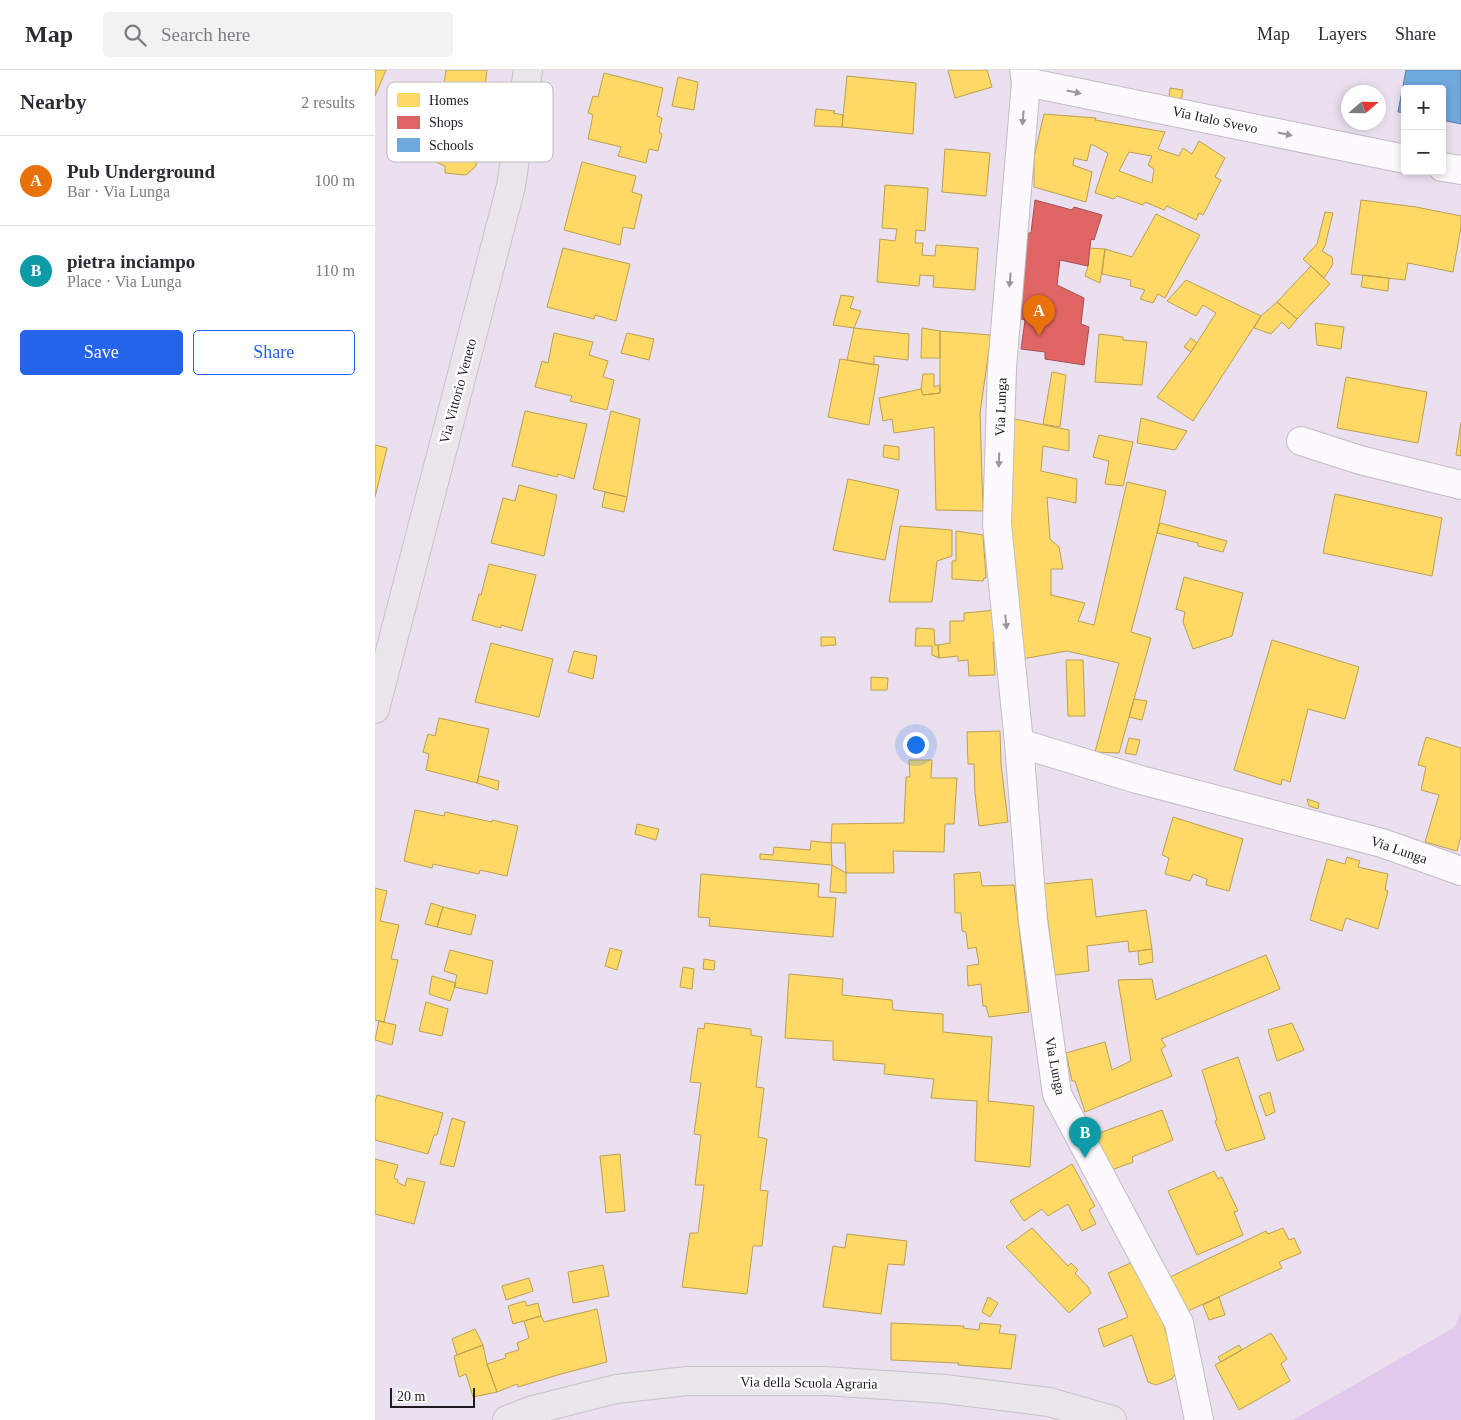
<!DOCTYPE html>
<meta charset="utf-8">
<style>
body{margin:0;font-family:"Times New Roman",serif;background:#f2f2f3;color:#2b2b33}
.controls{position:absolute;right:15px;top:15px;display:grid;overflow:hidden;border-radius:5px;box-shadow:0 2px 8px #0003}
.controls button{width:45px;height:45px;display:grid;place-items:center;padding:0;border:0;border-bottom:1px solid #e1e1e2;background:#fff;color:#2b2b33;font:25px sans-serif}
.compass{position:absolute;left:966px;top:15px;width:45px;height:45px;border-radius:50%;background:#fff;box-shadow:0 2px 8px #0003;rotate:70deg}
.scale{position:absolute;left:15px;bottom:12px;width:85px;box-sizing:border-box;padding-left:5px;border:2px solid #1f1922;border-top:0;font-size:14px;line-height:18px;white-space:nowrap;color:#1f1922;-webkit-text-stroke:4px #fff;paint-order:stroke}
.you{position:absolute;left:540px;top:674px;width:18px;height:18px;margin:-12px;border:4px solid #fff;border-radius:50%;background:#1a73e8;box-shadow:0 0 0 8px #1a73e833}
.badge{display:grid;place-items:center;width:32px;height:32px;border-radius:50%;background:#2563eb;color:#fff;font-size:16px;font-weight:700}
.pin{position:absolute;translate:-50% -41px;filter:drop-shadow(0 1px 2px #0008)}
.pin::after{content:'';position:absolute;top:26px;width:18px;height:15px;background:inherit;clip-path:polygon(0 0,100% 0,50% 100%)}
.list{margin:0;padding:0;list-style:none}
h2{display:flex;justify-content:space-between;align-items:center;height:65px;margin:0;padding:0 20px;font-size:21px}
h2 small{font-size:16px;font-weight:400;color:#7c7c81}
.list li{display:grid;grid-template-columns:32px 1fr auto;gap:15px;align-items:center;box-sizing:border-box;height:90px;padding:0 20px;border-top:1px solid #e1e1e2}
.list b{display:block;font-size:19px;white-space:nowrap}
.list p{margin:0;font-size:16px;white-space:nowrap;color:#7c7c81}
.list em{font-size:16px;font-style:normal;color:#7c7c81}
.actions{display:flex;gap:10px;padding:15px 20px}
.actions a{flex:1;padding:11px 0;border:1px solid #2563eb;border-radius:5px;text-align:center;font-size:18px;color:#2563eb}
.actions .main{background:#2563eb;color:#fff}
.icon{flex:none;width:28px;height:28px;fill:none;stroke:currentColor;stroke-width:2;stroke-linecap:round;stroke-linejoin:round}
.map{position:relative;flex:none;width:1086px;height:1350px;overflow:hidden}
header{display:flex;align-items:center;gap:30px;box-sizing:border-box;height:70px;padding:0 25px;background:#fff;border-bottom:1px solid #e1e1e2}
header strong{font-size:24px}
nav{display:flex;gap:28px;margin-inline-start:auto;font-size:18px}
.search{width:350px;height:45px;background:#f2f2f3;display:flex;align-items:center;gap:12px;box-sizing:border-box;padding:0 18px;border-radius:5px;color:#7c7c81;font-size:19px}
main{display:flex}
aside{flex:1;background:#fff}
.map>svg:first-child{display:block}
.green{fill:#e1c9eb}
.homes{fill:#ffd966;stroke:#bc9f52;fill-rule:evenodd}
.shops{fill:#e06666;stroke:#a64f52}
.schools{fill:#6fa8dc;stroke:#577da4}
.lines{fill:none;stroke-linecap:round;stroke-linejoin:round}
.minor-casing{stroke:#c3bbc6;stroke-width:30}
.major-casing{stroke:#c7c1c9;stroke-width:30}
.minor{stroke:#fcfafd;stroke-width:28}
.major{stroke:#eae6ec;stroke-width:28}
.oneway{fill:#99959a}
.labels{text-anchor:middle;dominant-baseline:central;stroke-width:5;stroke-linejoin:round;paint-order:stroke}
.street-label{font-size:14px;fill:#1f1922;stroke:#fff}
.key{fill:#fff;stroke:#bcbabd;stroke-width:1}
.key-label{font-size:14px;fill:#1f1922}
</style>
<header>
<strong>Map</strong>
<div class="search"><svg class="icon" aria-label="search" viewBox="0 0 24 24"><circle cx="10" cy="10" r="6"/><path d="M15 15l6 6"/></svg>Search here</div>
<nav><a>Map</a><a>Layers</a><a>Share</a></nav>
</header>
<main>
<aside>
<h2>Nearby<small>2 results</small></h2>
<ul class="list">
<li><span class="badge" style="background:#e8710a">A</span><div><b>Pub Underground</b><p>Bar · Via Lunga</p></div><em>100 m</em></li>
<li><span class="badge" style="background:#0f9aa8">B</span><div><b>pietra inciampo</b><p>Place · Via Lunga</p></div><em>110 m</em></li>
</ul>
<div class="actions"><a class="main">Save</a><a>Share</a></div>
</aside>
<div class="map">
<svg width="1086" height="1350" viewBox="0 0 1086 1350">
<rect width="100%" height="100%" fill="#ebe0ef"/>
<!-- green -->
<path class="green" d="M 1086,1241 L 1086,1350 L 918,1350 L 1080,1257 Z"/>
<!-- homes -->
<path class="homes" d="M 0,0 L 11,0 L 0,26 Z
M 71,0 L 112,0 L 101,96 L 91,105 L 70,103 L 70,96 L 61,92 L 67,49 L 72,47 L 65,39 Z
M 573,0 L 612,0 L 617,17 L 580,28 Z
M 229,3 L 288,18 L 282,46 L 287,48 L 284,62 L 287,64 L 283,81 L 274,79 L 271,93 L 243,86 L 246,77 L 213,69 L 218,45 L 213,43 L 218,26 L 223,27 Z
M 472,6 L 541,13 L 538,64 L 467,57 Z
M 303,7 L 323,12 L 319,40 L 297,36 Z
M 795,18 L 808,20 L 806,32 L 794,30 Z
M 441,39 L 460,41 L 458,43 L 468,45 L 467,57 L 439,56 Z
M 669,44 L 721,48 L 720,50 L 790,62 L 783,79 L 804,86 L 808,78 L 817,84 L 824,71 L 850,88 L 840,107 L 846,110 L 828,145 L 824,143 L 821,150 L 792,136 L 789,140 L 770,132 L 768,135 L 742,126 L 739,129 L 720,123 L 733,83 L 716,74 L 712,91 L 699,88 L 698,95 L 717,102 L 711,132 L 659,117 L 659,87 ZM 754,82 L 777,86 L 773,95 L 779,99 L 777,113 L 744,101 Z
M 570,79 L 615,83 L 611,126 L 567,122 Z
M 207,92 L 261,106 L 257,122 L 267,125 L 259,159 L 248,157 L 245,175 L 189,160 Z
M 510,115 L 553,118 L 550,161 L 541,160 L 540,173 L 548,173 L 547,185 L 560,186 L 561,175 L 603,178 L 600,220 L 558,217 L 559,206 L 545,205 L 544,216 L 502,212 L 505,169 L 520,171 L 522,159 L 507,158 Z
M 986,130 L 1041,137 L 1086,146 L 1086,157 L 1078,202 L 1033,193 L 1030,210 L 976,204 Z
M 950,142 L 958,143 L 950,176 L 947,181 L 957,187 L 958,194 L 949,208 L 928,189 L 942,174 Z
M 781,144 L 825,165 L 790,228 L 783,224 L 778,233 L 765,229 L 770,220 L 755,216 L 756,210 L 727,204 L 730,179 L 757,187 Z
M 188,178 L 255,194 L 241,251 L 220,245 L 219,249 L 172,237 Z
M 714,178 L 730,179 L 725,213 L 710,206 L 713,196 Z
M 936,196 L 955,214 L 922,249 L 902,232 Z
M 988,205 L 1014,208 L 1013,221 L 986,217 Z
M 811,210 L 886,246 L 818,351 L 782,327 L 816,282 L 841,243 L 828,235 L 821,246 L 792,231 Z
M 466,225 L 479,227 L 475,238 L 486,241 L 479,258 L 458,255 Z
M 902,232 L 922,249 L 914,259 L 907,252 L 896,264 L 879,258 L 886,246 Z
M 940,253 L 969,257 L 966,279 L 942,275 Z
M 479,258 L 534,264 L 533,290 L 499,286 L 499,295 L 472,290 Z
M 547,258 L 565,261 L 565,288 L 546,288 Z
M 565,261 L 616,265 L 605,343 L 608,441 L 561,440 L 559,357 L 519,363 L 517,349 L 508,351 L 504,328 L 546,319 L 548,325 L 565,323 Z
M 179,263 L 218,272 L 214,285 L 233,291 L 228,307 L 239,310 L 232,340 L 195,331 L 197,326 L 160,317 L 167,291 L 173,293 Z
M 252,263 L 279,269 L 274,290 L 246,283 Z
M 724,264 L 748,267 L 748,270 L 772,272 L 767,315 L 720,312 Z
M 816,268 L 822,273 L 816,282 L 809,277 Z
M 465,289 L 504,295 L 494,355 L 453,347 Z
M 677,302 L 691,305 L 685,357 L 668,354 Z
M 548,304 L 559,304 L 559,317 L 565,315 L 565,323 L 548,325 L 546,319 Z
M 971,307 L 1052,322 L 1043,373 L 962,358 Z
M 150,341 L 212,354 L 199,409 L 183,404 L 182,407 L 137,396 Z
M 236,341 L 265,349 L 252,427 L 218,419 Z
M 635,348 L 694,360 L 694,381 L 668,376 L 666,401 L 702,409 L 701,433 L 672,427 L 675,469 L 684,477 L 688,499 L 676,499 L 676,525 L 710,533 L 703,551 L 719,555 L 752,412 L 791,421 L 782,463 L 756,562 L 776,568 L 744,683 L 720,682 L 744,593 L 692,581 L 647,589 L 634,472 Z
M 766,348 L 812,361 L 800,380 L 762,373 Z
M 1086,352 L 1086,386 L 1081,385 Z
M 724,365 L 758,372 L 748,416 L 730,414 L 734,391 L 718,387 Z
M 0,375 L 12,378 L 0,427 Z
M 509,375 L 524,377 L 524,390 L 508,387 Z
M 473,409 L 524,420 L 510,490 L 458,480 Z
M 144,415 L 182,425 L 169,486 L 116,473 L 128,428 L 140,431 Z
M 230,422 L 252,427 L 249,442 L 227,437 Z
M 960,424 L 1067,448 L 1057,506 L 948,483 Z
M 785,453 L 852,471 L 848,482 L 823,476 L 823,473 L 782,463 Z
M 525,456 L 577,460 L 577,486 L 562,491 L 557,532 L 514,532 Z
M 581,461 L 608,465 L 611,508 L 609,508 L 608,511 L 577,509 L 577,491 L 581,491 Z
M 114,494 L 161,505 L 147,561 L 126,555 L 126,558 L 97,550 L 104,524 L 106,525 Z
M 809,507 L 868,523 L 857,566 L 818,579 L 808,552 L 810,542 L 801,539 Z
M 622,540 L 626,571 L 618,572 L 620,605 L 594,606 L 593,590 L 583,591 L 583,586 L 564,588 L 563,575 L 575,573 L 575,551 L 589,551 L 589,543 Z
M 541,558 L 559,559 L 560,575 L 563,575 L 564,588 L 557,585 L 557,576 L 540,576 Z
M 446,567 L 460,567 L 461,575 L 446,576 Z
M 897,570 L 984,597 L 970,649 L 933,639 L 915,712 L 907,709 L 906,715 L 859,700 Z
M 116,573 L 178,589 L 164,647 L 100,632 Z
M 199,581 L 222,586 L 218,609 L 193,602 Z
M 691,590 L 708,590 L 710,646 L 693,646 Z
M 496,607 L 513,608 L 512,620 L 496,620 Z
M 759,629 L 772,631 L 767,650 L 754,647 Z
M 64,648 L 114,659 L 102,713 L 51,700 L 54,684 L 48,682 L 53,664 L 60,666 Z
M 625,661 L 626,694 L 633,752 L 604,756 L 600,723 L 599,694 L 593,694 L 592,662 Z
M 1051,667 L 1086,678 L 1086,766 L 1082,781 L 1050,772 L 1064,725 L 1046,720 L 1051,697 L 1043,695 Z
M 754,668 L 765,670 L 761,685 L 750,683 Z
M 534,690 L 557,690 L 556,708 L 582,708 L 579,754 L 570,754 L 569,782 L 518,781 L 519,803 L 471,803 L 470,773 L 456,773 L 457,754 L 529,753 L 531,707 L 535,707 Z
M 104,706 L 124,711 L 123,720 L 102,713 Z
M 932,729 L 944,733 L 943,739 L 934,736 Z
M 40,740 L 69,746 L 70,742 L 117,752 L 117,750 L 143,756 L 132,806 L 105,800 L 104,804 L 58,794 L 57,798 L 29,791 Z
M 798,747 L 868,769 L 854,821 L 831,815 L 832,809 L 818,804 L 815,811 L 790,804 L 794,788 L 787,785 Z
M 262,754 L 284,759 L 281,770 L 260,764 Z
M 436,771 L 456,773 L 457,795 L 385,789 L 385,784 L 398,785 L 399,777 L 435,780 Z
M 972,787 L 985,791 L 983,797 L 1013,804 L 1010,820 L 1013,821 L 1003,859 L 971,848 L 967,861 L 935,850 L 952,789 L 970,794 Z
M 457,795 L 471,803 L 471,823 L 455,822 Z
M 605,802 L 607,816 L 639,815 L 654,942 L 614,947 L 611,936 L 608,936 L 606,914 L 593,916 L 592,896 L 604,894 L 601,877 L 593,879 L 591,862 L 587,861 L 586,843 L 580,843 L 579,804 Z
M 326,804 L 444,814 L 443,827 L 461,828 L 458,867 L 334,856 L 335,848 L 323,847 Z
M 717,809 L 721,847 L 771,840 L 777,879 L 754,882 L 753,871 L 712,876 L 714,901 L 680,905 L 668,814 Z
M 0,818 L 12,821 L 5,851 L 24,855 L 16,889 L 23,890 L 9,952 L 0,950 Z
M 56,833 L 68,837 L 62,857 L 50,854 Z
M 68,837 L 101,845 L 96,865 L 62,857 Z
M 235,878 L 247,881 L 242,900 L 230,896 Z
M 777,879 L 778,892 L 764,895 L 763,881 Z
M 75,880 L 118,891 L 112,924 L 79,917 L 82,905 L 69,901 Z
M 891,885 L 905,919 L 786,969 L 791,976 L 786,979 L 797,1006 L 710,1042 L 700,1011 L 697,1011 L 691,983 L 730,972 L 737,1000 L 756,991 L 743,910 L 777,909 L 781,930 Z
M 329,889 L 340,891 L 339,900 L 328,899 Z
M 308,897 L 319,899 L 317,919 L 305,917 Z
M 414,904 L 468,909 L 467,925 L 517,930 L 518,940 L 568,944 L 568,962 L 617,967 L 613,1031 L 659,1036 L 655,1097 L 600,1091 L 602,1031 L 556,1028 L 559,1009 L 509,1004 L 510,994 L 458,990 L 458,971 L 410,968 Z
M 57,906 L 81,913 L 75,931 L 54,924 Z
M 51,932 L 73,939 L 67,966 L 44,961 Z
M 4,951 L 21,955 L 17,975 L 0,970 Z
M 330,953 L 376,959 L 376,965 L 387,967 L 381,1017 L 389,1018 L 383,1067 L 392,1069 L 385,1120 L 393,1121 L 387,1176 L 378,1176 L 372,1224 L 307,1217 L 315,1163 L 323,1163 L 329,1115 L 320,1115 L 326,1065 L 319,1064 L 326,1013 L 315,1012 L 323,958 L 329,959 Z
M 917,953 L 929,980 L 902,991 L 893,960 Z
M 863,987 L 890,1069 L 851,1081 L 840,1051 L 842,1050 L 827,1000 Z
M 895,1022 L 900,1042 L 891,1046 L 884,1026 Z
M 2,1025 L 68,1043 L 62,1065 L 59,1065 L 53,1084 L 0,1070 L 0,1032 Z
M 787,1040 L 798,1070 L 757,1087 L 758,1092 L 734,1101 L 719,1065 Z
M 77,1048 L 90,1052 L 79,1097 L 65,1094 Z
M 245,1084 L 250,1141 L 231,1143 L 225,1086 Z
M 0,1089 L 23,1095 L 19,1108 L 23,1110 L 22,1112 L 30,1116 L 32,1108 L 50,1112 L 39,1154 L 0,1144 Z
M 697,1094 L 720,1136 L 714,1140 L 721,1154 L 707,1161 L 693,1134 L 673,1146 L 667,1139 L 649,1151 L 635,1131 Z
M 839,1101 L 843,1109 L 847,1107 L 863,1141 L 859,1142 L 868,1165 L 822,1185 L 793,1121 Z
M 657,1158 L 693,1196 L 696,1193 L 703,1200 L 700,1203 L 713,1217 L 716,1223 L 694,1243 L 631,1177 Z
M 908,1158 L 914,1170 L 919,1168 L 926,1183 L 904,1192 L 907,1198 L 813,1241 L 793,1208 L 891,1161 L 893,1164 Z
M 472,1164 L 532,1171 L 529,1195 L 513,1194 L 506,1244 L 448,1237 L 458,1176 L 470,1178 Z
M 762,1190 L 782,1235 L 803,1298 L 797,1309 L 781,1315 L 773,1312 L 757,1265 L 729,1277 L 723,1259 L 753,1247 L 733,1203 Z
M 228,1195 L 234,1226 L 198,1233 L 193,1202 Z
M 154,1208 L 158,1221 L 131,1230 L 127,1216 Z
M 613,1227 L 623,1233 L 615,1247 L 607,1242 Z
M 844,1227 L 850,1245 L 834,1250 L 828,1235 Z
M 150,1231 L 152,1236 L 163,1233 L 166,1246 L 138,1254 L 133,1236 Z
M 222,1239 L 232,1292 L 186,1304 L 143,1317 L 142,1314 L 122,1322 L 112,1294 L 131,1288 L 130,1284 L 144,1280 L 142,1273 L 154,1268 L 149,1251 L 166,1246 L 169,1252 Z
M 516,1253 L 589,1256 L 588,1258 L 604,1260 L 605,1253 L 626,1255 L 624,1263 L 641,1265 L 636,1299 L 583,1295 L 584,1293 L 516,1290 Z
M 100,1259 L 108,1275 L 82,1285 L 77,1269 Z
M 896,1263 L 912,1289 L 906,1294 L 915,1311 L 864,1340 L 840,1295 Z
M 108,1275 L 112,1294 L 122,1322 L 98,1327 L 91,1304 L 84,1307 L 79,1286 Z
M 864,1275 L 867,1280 L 846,1292 L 843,1287 Z"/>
<!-- shops -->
<path class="shops" d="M 660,130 L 697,140 L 699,137 L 727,145 L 719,170 L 716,169 L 713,196 L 685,190 L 682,215 L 709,228 L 706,254 L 714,257 L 709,295 L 670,289 L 670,282 L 646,279 L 650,250 L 643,248 L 651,163 L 656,163 Z"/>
<!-- schools -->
<path class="schools" d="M 1031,0 L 1086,0 L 1086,54 L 1067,50 L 1067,19 L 1030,19 L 1030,43 L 1023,42 Z"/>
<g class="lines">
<defs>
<path id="minor" d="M 649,0 L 651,12 L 627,298 L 622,454 L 644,673 L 658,851 L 682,1024 L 804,1253 L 824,1350
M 651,12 L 1030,89
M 1067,97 L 1086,100
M 926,371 L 985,390 L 1086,415
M 644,673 L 762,709 L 1007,773 L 1086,801"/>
<path id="major" d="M 0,639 L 136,116 L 153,0
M 132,1350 L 158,1340 L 241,1319 L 312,1311 L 450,1311 L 570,1319 L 674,1332 L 737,1350"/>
</defs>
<!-- minor casing -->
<use href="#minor" class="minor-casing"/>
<!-- major casing -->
<use href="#major" class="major-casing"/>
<!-- minor -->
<use href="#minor" class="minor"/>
<!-- major -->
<use href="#major" class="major"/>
</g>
<!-- one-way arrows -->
<defs><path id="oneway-solid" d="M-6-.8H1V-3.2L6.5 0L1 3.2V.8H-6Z" transform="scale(1.25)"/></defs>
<g class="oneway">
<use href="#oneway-solid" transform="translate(699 22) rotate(12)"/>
<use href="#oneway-solid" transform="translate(648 48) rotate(95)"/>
<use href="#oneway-solid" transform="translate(910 64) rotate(12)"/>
<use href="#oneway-solid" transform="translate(635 210) rotate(95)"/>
<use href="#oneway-solid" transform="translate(624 390) rotate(92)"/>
<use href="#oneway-solid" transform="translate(631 552) rotate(84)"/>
</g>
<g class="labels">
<!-- street labels -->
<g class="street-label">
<text transform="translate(840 50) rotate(12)">Via Italo Svevo</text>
<text transform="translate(83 321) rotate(-75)">Via Vittorio Veneto</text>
<text transform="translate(626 337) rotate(-88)">Via Lunga</text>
<text transform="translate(1024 780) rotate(19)">Via Lunga</text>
<text transform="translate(680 996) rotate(79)">Via Lunga</text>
<text transform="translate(434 1313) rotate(1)">Via della Scuola Agraria</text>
</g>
</g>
<!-- legend -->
<rect x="12" y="12" width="166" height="80" rx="8" class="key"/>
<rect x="22" y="23" width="23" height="14" fill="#ffd966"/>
<rect x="22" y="46" width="23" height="13" fill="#e06666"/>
<rect x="22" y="68" width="23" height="14" fill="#6fa8dc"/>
<g class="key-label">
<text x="54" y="35">Homes</text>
<text x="54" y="57">Shops</text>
<text x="54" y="80">Schools</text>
</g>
</svg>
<div class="controls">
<button>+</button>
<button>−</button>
</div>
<svg class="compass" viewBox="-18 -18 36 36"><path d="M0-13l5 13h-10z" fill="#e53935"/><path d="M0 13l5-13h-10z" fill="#7c7c81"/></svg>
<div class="scale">20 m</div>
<div class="you"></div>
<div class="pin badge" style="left:664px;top:266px;background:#e8710a">A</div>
<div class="pin badge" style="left:710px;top:1088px;background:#0f9aa8">B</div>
</div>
</main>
